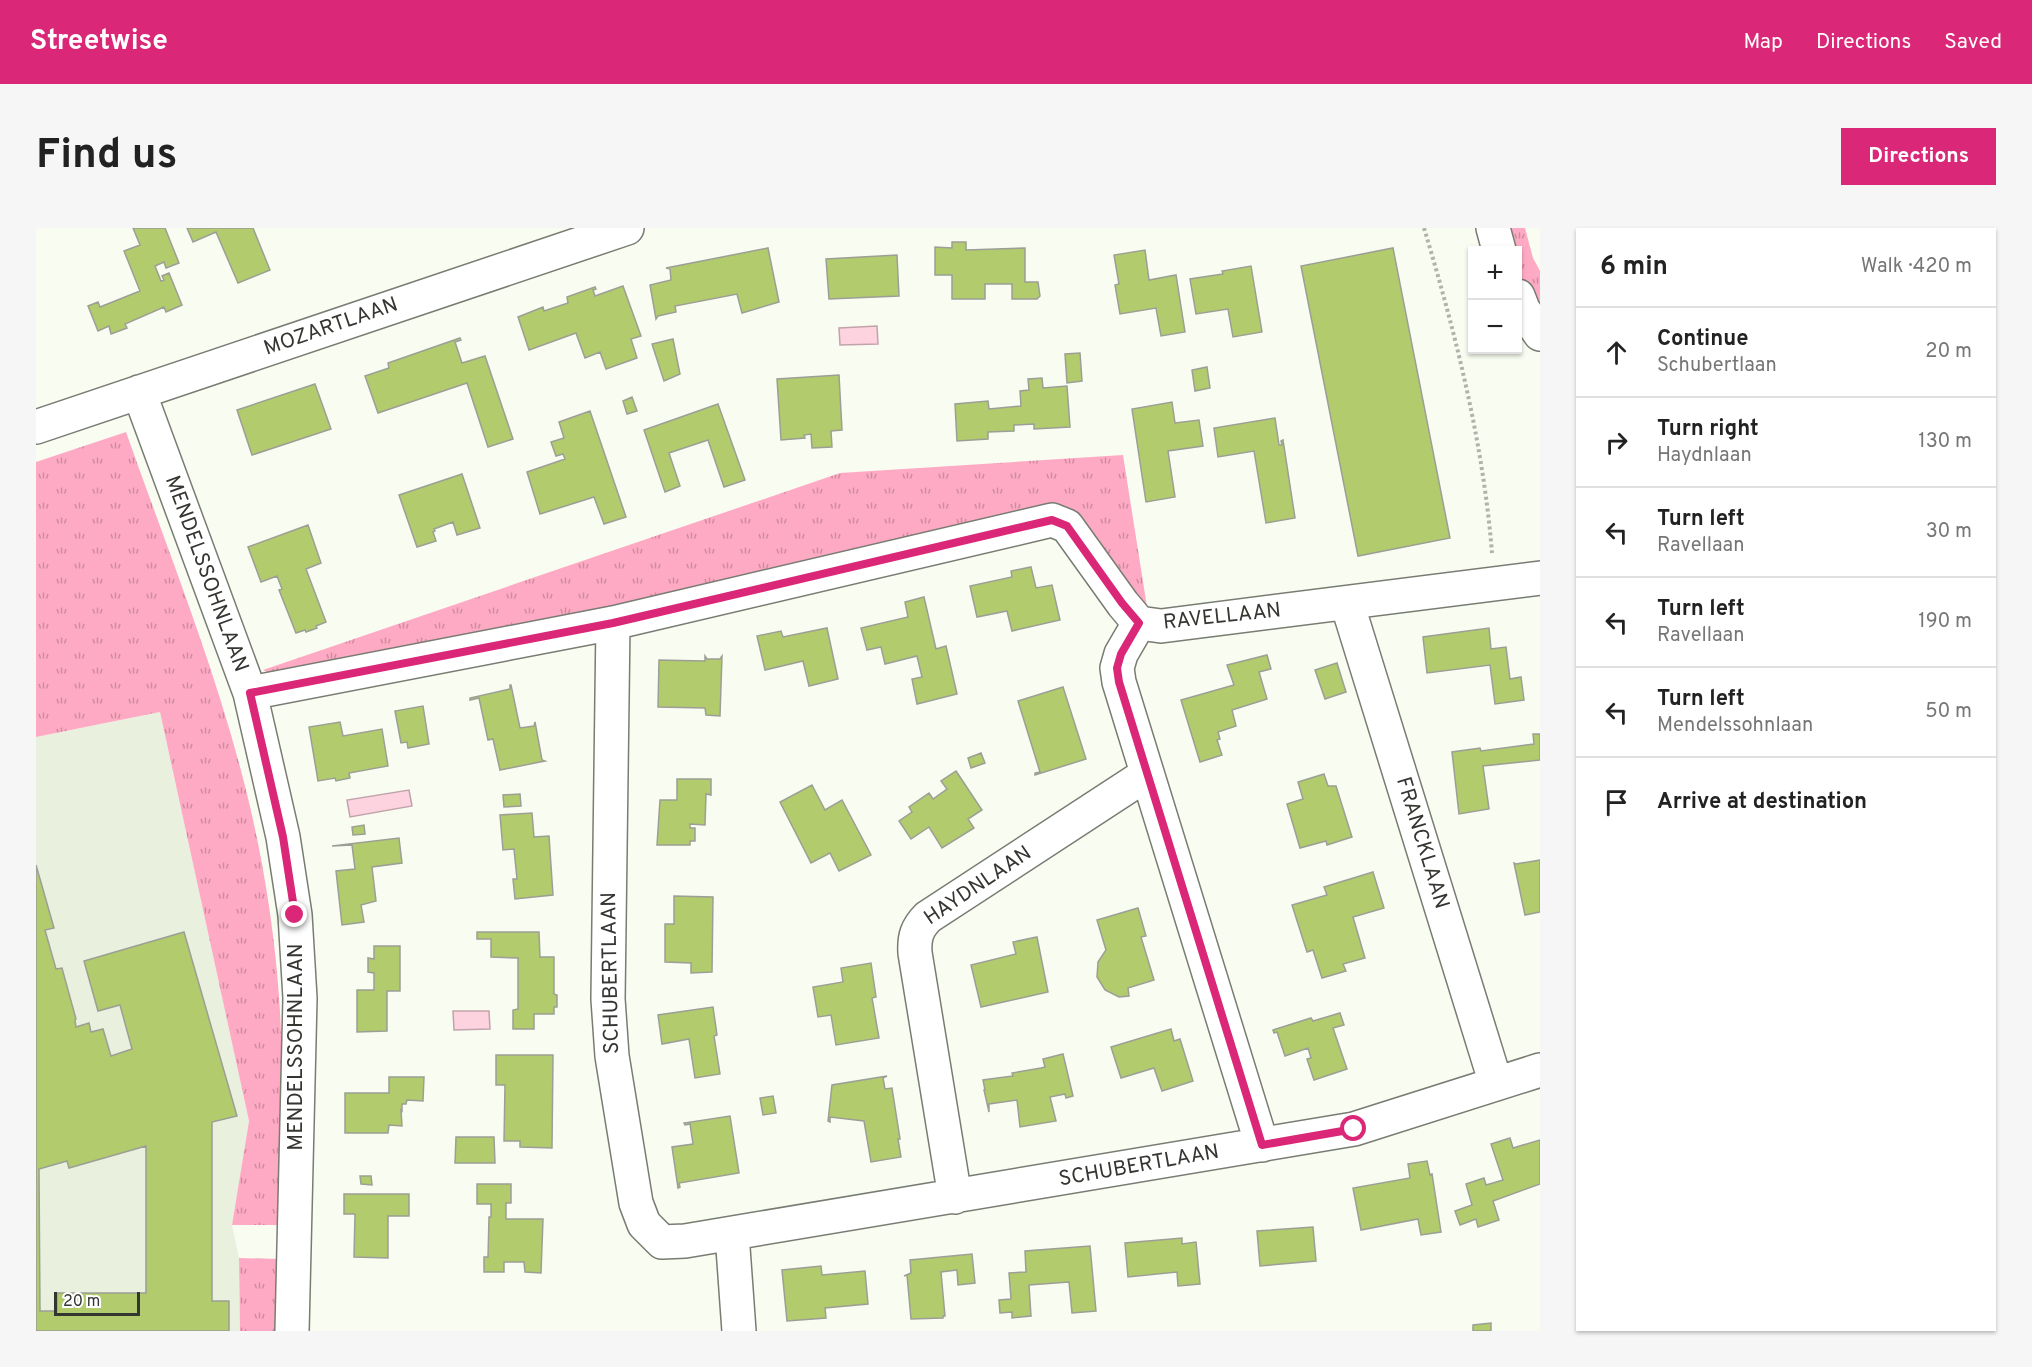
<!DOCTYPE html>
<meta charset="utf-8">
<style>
body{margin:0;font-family:Overpass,sans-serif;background:#f6f6f6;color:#222}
.controls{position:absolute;right:18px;top:18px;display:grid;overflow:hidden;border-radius:0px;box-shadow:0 2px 4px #0004}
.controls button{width:54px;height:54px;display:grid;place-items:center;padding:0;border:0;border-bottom:2px solid #e0e0e0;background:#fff;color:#222;font:30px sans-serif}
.scale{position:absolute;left:18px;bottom:15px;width:86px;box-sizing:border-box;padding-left:6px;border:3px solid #343631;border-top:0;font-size:16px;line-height:21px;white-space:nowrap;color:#343631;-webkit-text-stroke:4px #fff;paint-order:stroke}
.stop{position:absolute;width:18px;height:18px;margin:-14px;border:4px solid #db2777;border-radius:50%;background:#fff}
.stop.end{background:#db2777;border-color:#fff;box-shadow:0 2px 6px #0008}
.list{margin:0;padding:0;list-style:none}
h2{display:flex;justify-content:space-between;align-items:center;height:78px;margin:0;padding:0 24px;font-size:26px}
h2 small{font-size:20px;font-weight:400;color:#767676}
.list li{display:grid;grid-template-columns:39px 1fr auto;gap:18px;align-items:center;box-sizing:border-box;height:90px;padding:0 24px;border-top:2px solid #e0e0e0}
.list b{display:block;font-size:22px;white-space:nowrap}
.list p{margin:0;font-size:20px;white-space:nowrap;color:#767676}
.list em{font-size:20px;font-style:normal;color:#767676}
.icon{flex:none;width:33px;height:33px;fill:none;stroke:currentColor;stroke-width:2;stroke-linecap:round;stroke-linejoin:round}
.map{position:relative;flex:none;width:1504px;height:1103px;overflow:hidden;border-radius:0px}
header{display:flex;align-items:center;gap:36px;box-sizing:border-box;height:84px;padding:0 30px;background:#db2777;color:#fff}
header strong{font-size:28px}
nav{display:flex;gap:33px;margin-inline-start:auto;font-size:21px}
.intro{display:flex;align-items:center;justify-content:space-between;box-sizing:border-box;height:144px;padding:0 36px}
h1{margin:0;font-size:42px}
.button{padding:15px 27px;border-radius:0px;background:#db2777;color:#fff;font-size:21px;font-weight:700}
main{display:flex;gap:36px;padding:0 36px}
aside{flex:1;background:#fff;border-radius:0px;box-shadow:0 2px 4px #0004}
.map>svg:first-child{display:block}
.built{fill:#eaf0de}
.grass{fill:url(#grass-tufts)}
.water{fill:#fdd3df;stroke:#c1a4ab;stroke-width:1.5}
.building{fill:#b1cb6d;stroke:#9c9f95;stroke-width:1.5;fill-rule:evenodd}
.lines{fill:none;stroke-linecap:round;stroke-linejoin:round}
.minor-casing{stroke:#787c72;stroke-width:36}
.path{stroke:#b0b3aa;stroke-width:4;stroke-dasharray:3 3;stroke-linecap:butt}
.minor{stroke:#fff;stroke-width:33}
.route{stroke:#db2777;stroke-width:8}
.labels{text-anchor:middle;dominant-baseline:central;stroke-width:4.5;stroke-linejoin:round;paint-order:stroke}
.street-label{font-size:21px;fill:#343631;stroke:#fff}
</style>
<header>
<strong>Streetwise</strong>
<nav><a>Map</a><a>Directions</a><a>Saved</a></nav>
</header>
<div class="intro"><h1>Find us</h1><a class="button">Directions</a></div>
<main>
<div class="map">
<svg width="1504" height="1103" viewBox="0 0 1504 1103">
<defs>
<pattern id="grass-tufts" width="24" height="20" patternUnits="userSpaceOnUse" patternTransform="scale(1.5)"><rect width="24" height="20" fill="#ffaac4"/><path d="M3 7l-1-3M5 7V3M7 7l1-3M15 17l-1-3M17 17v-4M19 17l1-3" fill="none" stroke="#cf8ba0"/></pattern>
</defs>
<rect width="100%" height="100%" fill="#f9fcf1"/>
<!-- built -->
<path class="built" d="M 124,484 L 213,893 L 196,997 L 203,1030 L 204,1103 L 0,1103 L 0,509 Z"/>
<!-- grass -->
<path class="grass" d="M 1475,0 L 1489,0 L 1497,30 L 1504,43 L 1504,92 L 1482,54 L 1482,22 L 1471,22 L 1469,4 Z
M 90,204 C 140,346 199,487 226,636 C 235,685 241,734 244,784 C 248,855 245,926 244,997 L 196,997 L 213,893 L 124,484 L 0,509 L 0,234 Z
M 1087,227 L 1111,379 L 1039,294 L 873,313 L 257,449 L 237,447 L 227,442 L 804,245 Z
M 203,1030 L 245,1031 L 243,1103 L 204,1103 Z"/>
<!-- water -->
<path class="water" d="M 841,98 L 842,116 L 804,117 L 803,100 Z
M 373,562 L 376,578 L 314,589 L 311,572 Z
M 417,783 L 453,783 L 454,801 L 418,802 Z"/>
<!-- building -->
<path class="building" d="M 97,0 L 129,0 L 143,35 L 130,40 L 128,34 L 119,38 L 125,53 L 128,52 L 126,48 L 133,45 L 146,77 L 130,84 L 128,79 L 89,96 L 91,100 L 75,106 L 73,98 L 62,103 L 52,78 L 62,74 L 64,79 L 104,63 L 88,23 L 104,17 Z
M 151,0 L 217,0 L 234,42 L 202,55 L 180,4 L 157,14 Z
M 916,14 L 930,14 L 930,22 L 989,20 L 989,54 L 1002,54 L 1004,68 L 1001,71 L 976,71 L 976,56 L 949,56 L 949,71 L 916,71 L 916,47 L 899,47 L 899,19 L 916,20 Z
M 732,20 L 743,74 L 706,85 L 701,66 L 639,78 L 640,84 L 622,88 L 620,91 L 614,57 L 635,52 L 634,41 L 630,40 Z
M 1357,20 L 1414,310 L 1322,328 L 1265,38 Z
M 1109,22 L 1113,52 L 1140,47 L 1149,104 L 1125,108 L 1120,80 L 1084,86 L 1079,57 L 1083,56 L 1078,27 Z
M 861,27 L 863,68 L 793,71 L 790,31 Z
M 1215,38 L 1226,104 L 1197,109 L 1192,81 L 1160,86 L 1154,51 L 1187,46 L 1186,43 Z
M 587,58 L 605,108 L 595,111 L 601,130 L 570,141 L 564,124 L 549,130 L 540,105 L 493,122 L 482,89 L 507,79 L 508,83 L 532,75 L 531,69 L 559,59 L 560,61 L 557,62 L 559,68 Z
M 424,110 L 425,112 L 419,114 L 426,135 L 449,128 L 477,211 L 452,219 L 431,155 L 342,185 L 329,148 L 353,140 L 352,135 Z
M 637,111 L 644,146 L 628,153 L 616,116 Z
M 1044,125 L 1046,153 L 1031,155 L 1029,126 Z
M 1171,139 L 1174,160 L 1159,163 L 1156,142 Z
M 803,147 L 806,202 L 795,203 L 796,219 L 776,220 L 775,206 L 768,207 L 769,210 L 745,212 L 741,151 Z
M 1006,150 L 1007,160 L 1031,158 L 1034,199 L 998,201 L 998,196 L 978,197 L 978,203 L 952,204 L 952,211 L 921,213 L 919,176 L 952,173 L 953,181 L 985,178 L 984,163 L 993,162 L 992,151 Z
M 279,156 L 295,201 L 216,227 L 201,182 Z
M 596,169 L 601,183 L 591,186 L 587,173 Z
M 1136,174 L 1139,195 L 1163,192 L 1167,218 L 1132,223 L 1139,269 L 1110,274 L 1096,181 Z
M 682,176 L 709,252 L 688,259 L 672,212 L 633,225 L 644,258 L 629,264 L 608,202 Z
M 554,183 L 590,289 L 568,296 L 558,269 L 504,286 L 491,244 L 529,231 L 527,226 L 520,228 L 515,214 L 528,210 L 523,194 Z
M 1239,190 L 1243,217 L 1246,217 L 1245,213 L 1247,212 L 1259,290 L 1230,295 L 1218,223 L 1182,229 L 1178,200 Z
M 426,246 L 444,300 L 421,307 L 417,294 L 398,301 L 399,303 L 397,304 L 400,313 L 381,319 L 363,267 Z
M 272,297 L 285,335 L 270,341 L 290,394 L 280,398 L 281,400 L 270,404 L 269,402 L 260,405 L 243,362 L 246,361 L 241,348 L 225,354 L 212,319 Z
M 995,339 L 1000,360 L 1016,357 L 1024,392 L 976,403 L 971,383 L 941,389 L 934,358 L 976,349 L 975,343 Z
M 888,369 L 900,421 L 910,418 L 921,466 L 881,476 L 876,451 L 886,449 L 881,428 L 849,436 L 845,419 L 831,422 L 825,400 L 872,389 L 869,374 Z
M 791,400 L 802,451 L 773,458 L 767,433 L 729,442 L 721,408 L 745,403 L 747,409 Z
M 1453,400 L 1455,421 L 1470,419 L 1474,451 L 1485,449 L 1488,472 L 1459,476 L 1454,437 L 1391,445 L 1387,409 Z
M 1231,427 L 1235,441 L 1223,444 L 1231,471 L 1196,482 L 1200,498 L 1182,504 L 1184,511 L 1181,512 L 1186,527 L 1164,534 L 1145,472 L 1198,457 L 1191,437 Z
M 669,428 L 671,431 L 684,431 L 686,428 L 684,488 L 670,487 L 669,480 L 622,479 L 623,432 L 669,433 Z
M 1301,435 L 1310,464 L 1289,471 L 1279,442 Z
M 474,457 L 475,457 L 484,500 L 498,498 L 499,494 L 506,532 L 509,533 L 464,542 L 457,511 L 452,512 L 443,470 L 434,472 L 434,470 L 474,461 Z
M 1027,459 L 1050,531 L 999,547 L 999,545 L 1004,544 L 982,473 Z
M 387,478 L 393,516 L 372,520 L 371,514 L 365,515 L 359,483 Z
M 304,494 L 307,508 L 346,501 L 352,538 L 313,545 L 314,550 L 300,553 L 299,550 L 282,553 L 273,499 Z
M 1497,506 L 1504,506 L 1504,532 L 1447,538 L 1453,581 L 1423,586 L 1416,524 L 1444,520 L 1445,523 L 1498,516 Z
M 945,525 L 949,535 L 935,540 L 932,530 Z
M 920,543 L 946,582 L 932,591 L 938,600 L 906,620 L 893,599 L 875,611 L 863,593 L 876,584 L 873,579 L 893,565 L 897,571 L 911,561 L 905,553 Z
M 1288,546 L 1292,558 L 1300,558 L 1316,609 L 1291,617 L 1290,613 L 1264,620 L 1251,576 L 1267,571 L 1262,554 Z
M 641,551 L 675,551 L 675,567 L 670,566 L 669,597 L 654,596 L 654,600 L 659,600 L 659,613 L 654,613 L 654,617 L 621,617 L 624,572 L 641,572 Z
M 776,557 L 789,582 L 806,572 L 835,627 L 803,643 L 794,625 L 775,635 L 744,574 Z
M 484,566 L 485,578 L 468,579 L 467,567 Z
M 496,585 L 498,609 L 513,608 L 517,667 L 479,671 L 477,651 L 481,651 L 478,621 L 467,622 L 464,587 Z
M 328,597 L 329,606 L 317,607 L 316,599 Z
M 363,610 L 366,635 L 336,639 L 340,673 L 325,677 L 328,694 L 306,697 L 300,643 L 319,641 L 316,617 L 296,618 Z
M 1504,632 L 1504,684 L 1489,687 L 1478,635 L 1480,636 Z
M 0,637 L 18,700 L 9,702 L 20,741 L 26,740 L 40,791 L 39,792 L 40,799 L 53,795 L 55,804 L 67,801 L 75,828 L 96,821 L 84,777 L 62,783 L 48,733 L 148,704 L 201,888 L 176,894 L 176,1073 L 193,1073 L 193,1103 L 0,1103 ZM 110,918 L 110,1065 L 21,1065 L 21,1083 L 4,1083 L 3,941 L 31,933 L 33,940 Z
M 1337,644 L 1348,680 L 1317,689 L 1329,730 L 1307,736 L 1310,743 L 1286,750 L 1277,722 L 1271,724 L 1256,677 L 1291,667 L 1288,659 Z
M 638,668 L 677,669 L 676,744 L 655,745 L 655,735 L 629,734 L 629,696 L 638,696 Z
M 1102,680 L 1110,708 L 1105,709 L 1118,752 L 1092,760 L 1093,768 L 1083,769 L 1069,762 L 1061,749 L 1062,734 L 1070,722 L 1061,692 Z
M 441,704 L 503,704 L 504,729 L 518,729 L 518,766 L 521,767 L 521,779 L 518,779 L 518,786 L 498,786 L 498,801 L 477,801 L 477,782 L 482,781 L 482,730 L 455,729 L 455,711 L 441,711 Z
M 1001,709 L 1012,764 L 945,779 L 935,737 L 980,726 L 977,714 Z
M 338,718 L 364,718 L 364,763 L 351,763 L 351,803 L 321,804 L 321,762 L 338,762 L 338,745 L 332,744 L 332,730 L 338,731 Z
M 835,735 L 840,769 L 836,770 L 843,810 L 800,817 L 795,787 L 782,789 L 777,759 L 807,754 L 805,740 Z
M 677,779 L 681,807 L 678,808 L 684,846 L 659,850 L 653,811 L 626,816 L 622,787 Z
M 1304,785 L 1308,797 L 1297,800 L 1311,841 L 1278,852 L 1271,831 L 1275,830 L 1272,820 L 1249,828 L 1241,804 L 1238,805 L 1237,802 L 1275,790 L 1277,793 Z
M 1135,801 L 1138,813 L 1144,811 L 1157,853 L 1126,863 L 1118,840 L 1085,850 L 1075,819 Z
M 1027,826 L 1037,868 L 1030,870 L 1029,866 L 1014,869 L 1020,893 L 984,899 L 981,872 L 953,876 L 953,884 L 948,862 L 949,862 L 947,852 L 977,848 L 976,845 L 1005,840 L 1009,839 L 1007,831 Z
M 460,827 L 517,827 L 516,920 L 484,919 L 484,913 L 468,913 L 469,857 L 460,857 Z
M 851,848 L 847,850 L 849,861 L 856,860 L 864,911 L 862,911 L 865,929 L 835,934 L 828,893 L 794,889 L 794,894 L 792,893 L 796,857 Z
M 353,849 L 388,849 L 387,873 L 371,872 L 370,876 L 366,876 L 366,883 L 365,882 L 366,898 L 353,897 L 352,905 L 309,905 L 309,865 L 353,865 Z
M 737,868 L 740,885 L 727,887 L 724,870 Z
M 694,888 L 703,945 L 643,955 L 644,959 L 642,960 L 636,919 L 657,916 L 654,896 L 649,897 L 648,895 Z
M 420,909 L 458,909 L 459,935 L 419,935 Z
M 1474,910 L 1477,920 L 1504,912 L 1504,956 L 1457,973 L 1463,992 L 1442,999 L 1440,991 L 1424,997 L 1419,983 L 1436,977 L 1430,956 L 1448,950 L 1450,957 L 1467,952 L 1455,916 Z
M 1391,933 L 1394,947 L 1396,946 L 1405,1004 L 1385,1007 L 1382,991 L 1325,1002 L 1317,960 L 1374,950 L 1372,936 Z
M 324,948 L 335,948 L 336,957 L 325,956 Z
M 441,956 L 475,956 L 475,975 L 470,975 L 470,991 L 507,991 L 505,1045 L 489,1044 L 488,1034 L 468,1034 L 468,1044 L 448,1044 L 448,1029 L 452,1029 L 453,989 L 455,989 L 455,976 L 441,976 Z
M 308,966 L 373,966 L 373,988 L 352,988 L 352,1030 L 318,1029 L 319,986 L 308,986 Z
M 1277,999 L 1280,1033 L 1224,1038 L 1221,1003 Z
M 1146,1010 L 1146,1016 L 1160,1014 L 1164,1056 L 1142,1058 L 1141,1044 L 1092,1049 L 1089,1015 Z
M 1054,1018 L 1060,1083 L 1036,1085 L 1033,1054 L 993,1057 L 995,1088 L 976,1090 L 976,1084 L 964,1085 L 963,1072 L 975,1071 L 973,1045 L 990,1044 L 989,1023 Z
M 936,1026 L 939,1055 L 922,1057 L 921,1042 L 905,1044 L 909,1088 L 907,1088 L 907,1090 L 875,1091 L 871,1047 L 868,1048 L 875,1045 L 874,1032 Z
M 785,1038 L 786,1047 L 829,1043 L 832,1076 L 789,1080 L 790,1090 L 751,1093 L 746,1042 Z
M 1455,1095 L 1455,1103 L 1437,1103 L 1437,1097 Z"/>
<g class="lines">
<defs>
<path id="minor" d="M 1457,0 L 1463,22
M 1482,68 L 1487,81 L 1504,106
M 103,164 L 214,465 L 247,609 L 259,687 L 264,770 L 256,1103
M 0,199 L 591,0
M 1311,375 L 1460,856
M 577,395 L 572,771 L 576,828 L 600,975 L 608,996 L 626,1014 L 649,1013 L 1318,901 L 1504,842
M 1103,395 L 1085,426 L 1081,440 L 1083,454 L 1226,917
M 214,465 L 577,395 L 1016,292 L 1031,298 L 1087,376 L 1103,395 L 1125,398 L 1504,350
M 919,969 L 879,725 C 878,709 881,700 892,689 L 1111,546
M 696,1006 L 703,1103"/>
</defs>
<!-- minor casing -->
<use href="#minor" class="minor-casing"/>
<!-- path -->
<path class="path" d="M 1388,0 C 1420,107 1447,214 1456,325"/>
<!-- minor -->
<use href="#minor" class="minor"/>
</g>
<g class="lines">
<!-- route -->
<path class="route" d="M 259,687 L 247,609 L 214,465 L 577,395 L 1016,292 L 1031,298 L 1086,375 L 1103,395 L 1085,426 L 1081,440 L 1083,454 L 1226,917 L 1318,901"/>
</g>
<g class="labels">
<!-- street labels -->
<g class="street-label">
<text transform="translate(295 99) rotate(-19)">MOZARTLAAN</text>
<text transform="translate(170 346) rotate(70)">MENDELSSOHNLAAN</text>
<text transform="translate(1186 389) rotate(-6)">RAVELLAAN</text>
<text transform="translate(1386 615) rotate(73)">FRANCKLAAN</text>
<text transform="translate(942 658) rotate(-34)">HAYDNLAAN</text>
<text transform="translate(575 745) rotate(-91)">SCHUBERTLAAN</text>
<text transform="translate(260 819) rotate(-90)">MENDELSSOHNLAAN</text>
<text transform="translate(1103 938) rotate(-10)">SCHUBERTLAAN</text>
</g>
</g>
</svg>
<div class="controls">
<button>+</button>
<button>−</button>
</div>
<div class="scale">20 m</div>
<div class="stop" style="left:1318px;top:901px"></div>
<div class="stop end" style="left:259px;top:687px"></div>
</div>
<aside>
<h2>6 min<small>Walk · 420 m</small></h2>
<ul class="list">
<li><svg class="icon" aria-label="ahead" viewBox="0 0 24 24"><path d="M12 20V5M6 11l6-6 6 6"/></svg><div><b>Continue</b><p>Schubertlaan</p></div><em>20 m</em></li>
<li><svg class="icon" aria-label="right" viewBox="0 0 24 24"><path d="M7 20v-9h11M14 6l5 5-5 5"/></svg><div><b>Turn right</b><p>Haydnlaan</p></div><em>130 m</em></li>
<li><svg class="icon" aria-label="left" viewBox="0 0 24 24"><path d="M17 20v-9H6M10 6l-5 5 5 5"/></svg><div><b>Turn left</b><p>Ravellaan</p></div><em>30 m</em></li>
<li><svg class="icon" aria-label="left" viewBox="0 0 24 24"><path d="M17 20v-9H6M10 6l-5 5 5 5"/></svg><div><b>Turn left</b><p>Ravellaan</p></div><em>190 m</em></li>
<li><svg class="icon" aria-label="left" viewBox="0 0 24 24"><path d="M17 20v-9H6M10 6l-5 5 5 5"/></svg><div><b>Turn left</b><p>Mendelssohnlaan</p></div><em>50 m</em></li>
<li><svg class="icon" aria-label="arrive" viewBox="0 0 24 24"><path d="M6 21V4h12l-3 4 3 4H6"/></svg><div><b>Arrive at destination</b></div></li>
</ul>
</aside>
</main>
